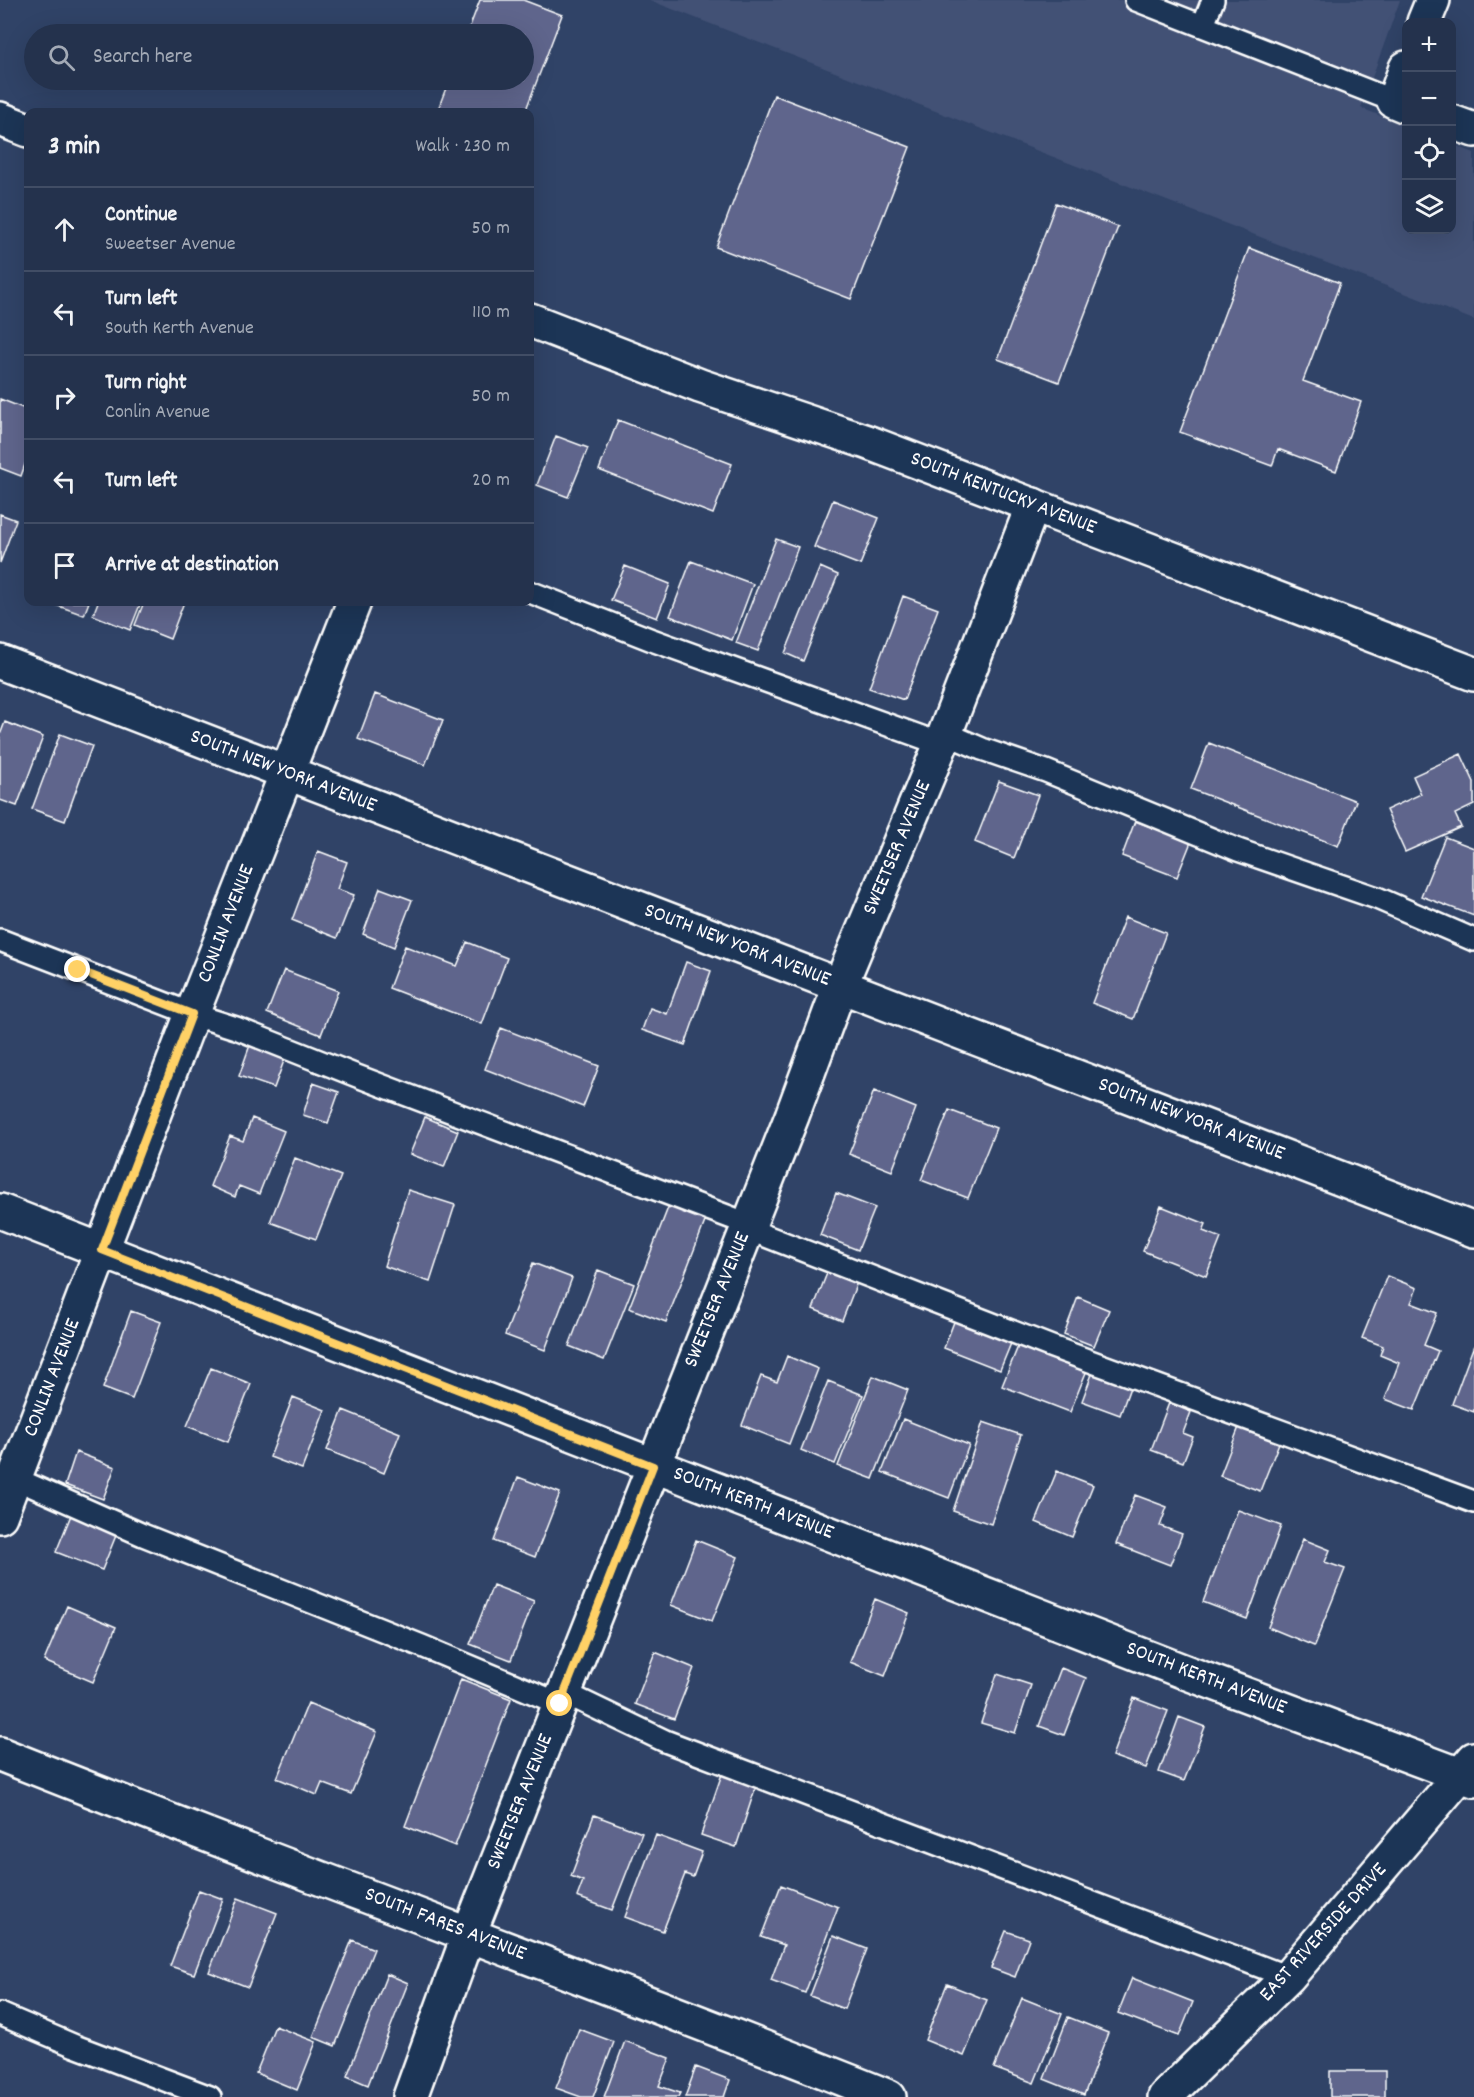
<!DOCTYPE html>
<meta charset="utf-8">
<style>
body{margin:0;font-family:Dekko,sans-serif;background:#2c3a54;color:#f1f3f6}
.controls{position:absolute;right:18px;top:18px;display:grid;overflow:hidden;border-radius:12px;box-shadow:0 6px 24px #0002}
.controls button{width:54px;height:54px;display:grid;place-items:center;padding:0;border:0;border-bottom:2px solid #414d65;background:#24324d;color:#f1f3f6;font:30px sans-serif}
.stop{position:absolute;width:18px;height:18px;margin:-14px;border:4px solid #ffd166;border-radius:50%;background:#fff}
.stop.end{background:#ffd166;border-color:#fff;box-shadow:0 2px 6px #0008}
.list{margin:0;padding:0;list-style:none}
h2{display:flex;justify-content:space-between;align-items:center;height:78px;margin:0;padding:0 24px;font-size:26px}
h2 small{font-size:20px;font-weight:400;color:#a3aab6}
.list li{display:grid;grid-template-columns:39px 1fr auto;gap:18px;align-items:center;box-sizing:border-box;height:84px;padding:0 24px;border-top:2px solid #414d65}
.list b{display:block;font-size:22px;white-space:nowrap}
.list p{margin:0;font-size:20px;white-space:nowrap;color:#a3aab6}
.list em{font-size:20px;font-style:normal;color:#a3aab6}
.icon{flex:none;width:33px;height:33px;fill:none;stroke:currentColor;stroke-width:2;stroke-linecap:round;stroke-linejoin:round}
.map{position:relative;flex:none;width:1474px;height:2097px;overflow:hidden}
.search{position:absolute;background:#24324d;box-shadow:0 6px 24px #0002;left:24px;top:24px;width:510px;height:66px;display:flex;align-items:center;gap:15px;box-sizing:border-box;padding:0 21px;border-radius:33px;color:#a3aab6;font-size:22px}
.panel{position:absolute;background:#24324d;box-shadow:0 6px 24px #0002;left:24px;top:108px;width:510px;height:498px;border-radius:12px}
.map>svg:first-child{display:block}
.built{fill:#425175}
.building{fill:#5e658c;stroke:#fff;stroke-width:1.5}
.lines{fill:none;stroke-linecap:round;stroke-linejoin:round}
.service-casing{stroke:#fff;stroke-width:26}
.minor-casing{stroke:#fff;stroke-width:38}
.tertiary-casing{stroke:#fff;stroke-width:38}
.service{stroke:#1d3557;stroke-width:21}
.minor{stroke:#1d3557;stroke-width:33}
.tertiary{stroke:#1d3557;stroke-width:33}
.route{stroke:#ffd166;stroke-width:8}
.labels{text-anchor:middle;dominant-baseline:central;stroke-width:5;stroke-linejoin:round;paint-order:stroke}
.street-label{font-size:21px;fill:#fff;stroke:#1d3557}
</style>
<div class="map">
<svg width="1474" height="2097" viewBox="0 0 1474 2097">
<rect width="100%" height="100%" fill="#304367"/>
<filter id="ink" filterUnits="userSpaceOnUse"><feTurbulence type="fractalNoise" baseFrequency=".0167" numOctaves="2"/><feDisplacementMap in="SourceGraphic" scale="12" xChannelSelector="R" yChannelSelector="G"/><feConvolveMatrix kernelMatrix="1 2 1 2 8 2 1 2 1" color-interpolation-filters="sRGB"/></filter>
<g filter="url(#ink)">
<!-- built -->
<path class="built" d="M 649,0 L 1400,0 L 1361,108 L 1406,126 L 1406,230 L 1452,230 L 1452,144 L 1474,153 L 1474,320 Z"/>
<!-- building -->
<path class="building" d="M 480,0 L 523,0 L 562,15 L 525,112 L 437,112 L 449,80 L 524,80 L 524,34 L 467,34 Z
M 774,95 L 910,147 L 851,299 L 716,247 Z
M 1056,203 L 1118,227 L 1059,382 L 998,359 Z
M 1249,248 L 1340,283 L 1303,381 L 1361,402 L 1336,471 L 1278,449 L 1272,466 L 1180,432 Z
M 0,399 L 28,410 L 28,456 L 21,476 L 0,468 Z
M 618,420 L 732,464 L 713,514 L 599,470 Z
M 556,436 L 588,448 L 568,497 L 537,485 Z
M 833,500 L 879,518 L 860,565 L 814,547 Z
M 0,514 L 16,520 L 0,563 Z
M 776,539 L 798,547 L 758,651 L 736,643 Z
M 691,561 L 753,584 L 732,640 L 670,616 Z
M 625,566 L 670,584 L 657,618 L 611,600 Z
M 820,567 L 838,575 L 803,661 L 785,653 Z
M 903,596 L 938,609 L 904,700 L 869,688 Z
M 47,602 L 89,602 L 84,615 Z
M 98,602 L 141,602 L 130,630 L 93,615 Z
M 144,602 L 184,602 L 170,639 L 135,625 Z
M 375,694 L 443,720 L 425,765 L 358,739 Z
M 5,722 L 43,737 L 17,806 L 0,800 L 0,735 Z
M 60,734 L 92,746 L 65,821 L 32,809 Z
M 1209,743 L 1356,801 L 1338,846 L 1191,789 Z
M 1461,754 L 1474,782 L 1474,805 L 1455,814 L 1461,827 L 1405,852 L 1386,810 L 1421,794 L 1413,776 Z
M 999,781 L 1038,795 L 1014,858 L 975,842 Z
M 1135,821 L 1191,842 L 1177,877 L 1122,856 Z
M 1445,837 L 1474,848 L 1474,916 L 1421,896 Z
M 318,851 L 347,862 L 337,889 L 354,895 L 337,938 L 292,920 Z
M 380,888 L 412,900 L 394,947 L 363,934 Z
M 1125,917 L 1166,933 L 1133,1019 L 1092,1003 Z
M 467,942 L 507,958 L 482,1024 L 389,988 L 405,946 L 457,966 Z
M 686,962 L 711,971 L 685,1045 L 642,1030 L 650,1008 L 667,1014 Z
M 284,970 L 338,991 L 321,1035 L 267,1013 Z
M 501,1028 L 599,1066 L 583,1107 L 485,1069 Z
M 250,1045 L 285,1058 L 274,1088 L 239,1076 Z
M 313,1083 L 339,1092 L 328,1123 L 303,1115 Z
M 874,1091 L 916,1108 L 892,1171 L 849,1154 Z
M 949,1110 L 996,1128 L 968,1198 L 921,1180 Z
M 425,1117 L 458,1131 L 444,1167 L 410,1154 Z
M 252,1118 L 284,1131 L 259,1194 L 239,1186 L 235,1197 L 210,1186 L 230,1136 L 243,1141 Z
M 295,1158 L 341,1176 L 316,1239 L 270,1222 Z
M 408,1190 L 455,1205 L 430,1282 L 384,1266 Z
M 836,1193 L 875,1208 L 858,1250 L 820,1235 Z
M 671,1200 L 708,1214 L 666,1322 L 629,1308 Z
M 1161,1206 L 1206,1224 L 1203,1231 L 1221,1238 L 1206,1276 L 1143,1251 Z
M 533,1263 L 572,1278 L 545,1350 L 505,1335 Z
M 829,1268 L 858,1280 L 842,1321 L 813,1309 Z
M 598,1270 L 634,1284 L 604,1360 L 569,1346 Z
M 1387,1276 L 1417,1288 L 1411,1303 L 1437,1313 L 1424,1345 L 1438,1351 L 1414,1410 L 1385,1399 L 1399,1363 L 1380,1355 L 1383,1346 L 1362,1338 Z
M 1078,1297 L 1109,1310 L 1094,1346 L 1064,1334 Z
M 131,1311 L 161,1322 L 132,1399 L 103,1388 Z
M 957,1314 L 1014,1336 L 1000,1370 L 944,1348 Z
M 1019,1344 L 1087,1370 L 1070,1412 L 1002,1386 Z
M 1474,1345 L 1474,1412 L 1452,1404 Z
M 787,1356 L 818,1369 L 789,1444 L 742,1425 L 761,1376 L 777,1382 Z
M 1095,1366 L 1133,1379 L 1120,1415 L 1082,1401 Z
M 211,1368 L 251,1384 L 228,1442 L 187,1426 Z
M 873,1376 L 908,1390 L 873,1479 L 838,1466 Z
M 828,1381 L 863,1395 L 835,1464 L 801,1450 Z
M 293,1397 L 325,1410 L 302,1469 L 270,1457 Z
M 1169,1403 L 1191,1412 L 1183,1433 L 1193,1437 L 1183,1462 L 1151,1450 Z
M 343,1410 L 400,1433 L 384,1473 L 327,1450 Z
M 903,1419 L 969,1445 L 949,1498 L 882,1472 Z
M 983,1422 L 1021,1435 L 991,1524 L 953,1511 Z
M 1239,1427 L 1279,1443 L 1260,1491 L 1220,1476 Z
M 76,1452 L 115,1467 L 103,1499 L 65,1485 Z
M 1057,1471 L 1093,1485 L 1072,1537 L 1036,1522 Z
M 518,1477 L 560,1493 L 535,1557 L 494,1541 Z
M 1135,1495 L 1167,1507 L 1160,1526 L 1182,1534 L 1170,1565 L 1116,1544 Z
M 1238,1510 L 1281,1526 L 1247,1619 L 1203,1602 Z
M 71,1515 L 117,1533 L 102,1570 L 56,1552 Z
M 1303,1539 L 1330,1550 L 1325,1562 L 1345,1569 L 1314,1646 L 1268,1627 Z
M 696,1540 L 738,1557 L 712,1621 L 671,1605 Z
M 493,1585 L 534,1601 L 511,1660 L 470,1644 Z
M 875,1599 L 909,1613 L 885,1676 L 850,1662 Z
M 67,1606 L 116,1627 L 93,1682 L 44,1661 Z
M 655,1652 L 694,1668 L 674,1719 L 635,1704 Z
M 1061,1668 L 1086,1678 L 1064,1735 L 1039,1726 Z
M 997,1674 L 1031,1685 L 1015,1733 L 981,1723 Z
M 461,1679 L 511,1699 L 455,1846 L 405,1826 Z
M 1134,1698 L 1168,1711 L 1146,1768 L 1112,1756 Z
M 308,1703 L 377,1732 L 351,1794 L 322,1783 L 317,1795 L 277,1778 Z
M 1179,1717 L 1205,1727 L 1184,1781 L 1159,1772 Z
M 724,1768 L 758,1780 L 736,1847 L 701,1835 Z
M 594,1815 L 642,1833 L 612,1910 L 577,1897 L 583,1881 L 571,1876 Z
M 656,1835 L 702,1852 L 693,1877 L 685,1874 L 663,1931 L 625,1917 Z
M 781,1885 L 838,1907 L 805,1993 L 771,1980 L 784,1945 L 761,1937 Z
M 199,1890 L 223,1899 L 194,1974 L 170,1966 Z
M 238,1898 L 277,1913 L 248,1987 L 209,1972 Z
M 1006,1931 L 1029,1939 L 1015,1977 L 991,1968 Z
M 833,1936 L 867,1949 L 844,2009 L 810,1996 Z
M 352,1940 L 374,1949 L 335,2046 L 313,2037 Z
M 387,1974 L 408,1983 L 368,2085 L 347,2076 Z
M 1132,1978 L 1193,2002 L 1179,2036 L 1118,2013 Z
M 947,1984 L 987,2000 L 964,2056 L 925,2040 Z
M 1022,1998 L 1062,2014 L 1034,2083 L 994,2068 Z
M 1068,2017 L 1108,2033 L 1084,2095 L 1044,2079 Z
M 275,2026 L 316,2042 L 297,2090 L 256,2073 Z
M 579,2029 L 614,2042 L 593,2097 L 581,2097 L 556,2088 Z
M 625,2041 L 670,2058 L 659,2086 L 680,2093 L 678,2097 L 604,2097 Z
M 696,2067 L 730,2080 L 724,2097 L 685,2097 Z
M 1330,2071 L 1385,2071 L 1385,2097 L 1330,2097 Z"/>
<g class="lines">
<defs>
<path id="service" d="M 1136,0 L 1394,101
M 1203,25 L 1213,0
M 530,592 L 652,640 L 941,744
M 945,733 L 982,749 L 1046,771 L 1238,850 L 1377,898 L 1474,940
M 0,940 L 192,1014 L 236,1028 L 357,1076 L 748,1224 L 758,1233 L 1052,1347 L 1474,1502
M 14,1478 L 143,1535 L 422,1646 L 560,1704
M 565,1693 L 665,1741 L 1288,1977
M 0,2014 L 75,2046 L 210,2097"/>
<path id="minor" d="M 1424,22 L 1433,0
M 1406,68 L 1394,101 L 1406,106
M 1452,122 L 1474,130
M 0,662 L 1474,1230
M 0,1211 L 1185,1672 L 1474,1780
M 0,1516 L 192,1014 L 354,602
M 0,1754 C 295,1872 594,1979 889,2097
M 410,2097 L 469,1934 L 792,1116 L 840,986 L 941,744 L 1033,505"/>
<path id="tertiary" d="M 0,119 L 28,130
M 530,320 L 700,386 L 867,442 L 1474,674
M 1165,2097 L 1288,1977 L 1474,1759"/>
</defs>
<!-- service casing -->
<use href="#service" class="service-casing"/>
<!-- minor casing -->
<use href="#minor" class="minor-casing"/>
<!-- tertiary casing -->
<use href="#tertiary" class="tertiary-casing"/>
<!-- service -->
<use href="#service" class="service"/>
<!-- minor -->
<use href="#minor" class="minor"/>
<!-- tertiary -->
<use href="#tertiary" class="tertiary"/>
</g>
</g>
<g class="lines" filter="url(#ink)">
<!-- route -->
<path class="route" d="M 78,970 L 192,1014 L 102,1250 L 653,1466 L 560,1704"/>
</g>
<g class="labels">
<!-- street labels -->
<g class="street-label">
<text transform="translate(1003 494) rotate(21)">SOUTH KENTUCKY AVENUE</text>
<text transform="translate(283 772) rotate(21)">SOUTH NEW YORK AVENUE</text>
<text transform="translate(898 848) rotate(-67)">SWEETSER AVENUE</text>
<text transform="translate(227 924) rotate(-69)">CONLIN AVENUE</text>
<text transform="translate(737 946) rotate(21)">SOUTH NEW YORK AVENUE</text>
<text transform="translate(1191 1120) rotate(21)">SOUTH NEW YORK AVENUE</text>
<text transform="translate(718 1300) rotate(-68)">SWEETSER AVENUE</text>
<text transform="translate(53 1378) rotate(-69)">CONLIN AVENUE</text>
<text transform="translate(753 1504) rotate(21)">SOUTH KERTH AVENUE</text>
<text transform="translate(1206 1679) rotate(21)">SOUTH KERTH AVENUE</text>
<text transform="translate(521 1802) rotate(-68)">SWEETSER AVENUE</text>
<text transform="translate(445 1925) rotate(21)">SOUTH FARES AVENUE</text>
<text transform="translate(1324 1933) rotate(-48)">EAST RIVERSIDE DRIVE</text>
</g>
</g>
</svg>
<div class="controls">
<button>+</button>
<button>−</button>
<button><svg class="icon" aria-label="locate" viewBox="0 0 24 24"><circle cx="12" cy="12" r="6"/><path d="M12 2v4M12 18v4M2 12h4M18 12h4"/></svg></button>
<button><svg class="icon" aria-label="layers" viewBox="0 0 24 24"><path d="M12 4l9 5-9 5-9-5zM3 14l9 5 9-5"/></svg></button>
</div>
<div class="stop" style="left:560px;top:1704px"></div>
<div class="stop end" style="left:78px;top:970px"></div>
<div class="search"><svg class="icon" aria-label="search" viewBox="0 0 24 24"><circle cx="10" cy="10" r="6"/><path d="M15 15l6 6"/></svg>Search here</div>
<section class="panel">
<h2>3 min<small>Walk · 230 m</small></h2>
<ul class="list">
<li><svg class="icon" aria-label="ahead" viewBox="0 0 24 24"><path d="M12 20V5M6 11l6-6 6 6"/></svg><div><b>Continue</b><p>Sweetser Avenue</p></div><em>50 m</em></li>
<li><svg class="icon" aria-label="left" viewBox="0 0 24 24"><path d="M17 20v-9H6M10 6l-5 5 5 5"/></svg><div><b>Turn left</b><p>South Kerth Avenue</p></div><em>110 m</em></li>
<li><svg class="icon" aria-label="right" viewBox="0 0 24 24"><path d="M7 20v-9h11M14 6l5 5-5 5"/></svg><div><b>Turn right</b><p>Conlin Avenue</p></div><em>50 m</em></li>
<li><svg class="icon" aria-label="left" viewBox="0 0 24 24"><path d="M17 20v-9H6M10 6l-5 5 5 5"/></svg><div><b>Turn left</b></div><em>20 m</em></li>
<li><svg class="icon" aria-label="arrive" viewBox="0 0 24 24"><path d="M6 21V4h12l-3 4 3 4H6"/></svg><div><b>Arrive at destination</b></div></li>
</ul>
</section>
</div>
